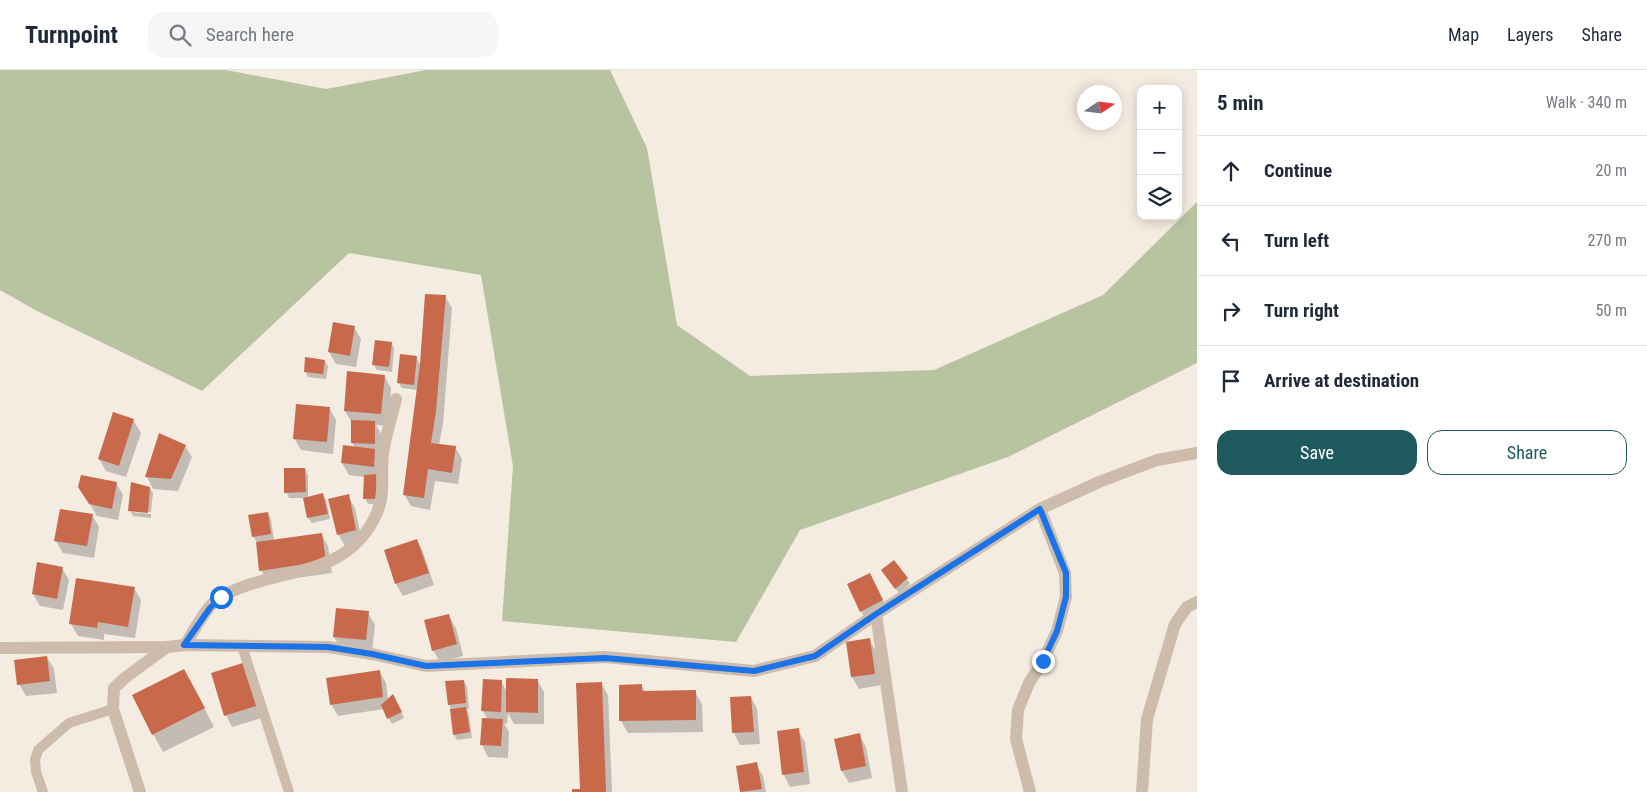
<!DOCTYPE html>
<meta charset="utf-8">
<style>
body{margin:0;font-family:"Roboto Condensed",sans-serif;background:#f6f6f7;color:#1f2937}
.controls{position:absolute;right:15px;top:15px;display:grid;overflow:hidden;border-radius:10px;box-shadow:0 2px 12px #0003}
.controls button{width:45px;height:45px;display:grid;place-items:center;padding:0;border:0;border-bottom:1px solid #e0e1e3;background:#fff;color:#1f2937;font:25px sans-serif}
.compass{position:absolute;left:1077px;top:15px;width:45px;height:45px;border-radius:50%;background:#fff;box-shadow:0 2px 12px #0003;rotate:77deg}
.stop{position:absolute;width:15px;height:15px;margin:-11px;border:4px solid #1a73e8;border-radius:50%;background:#fff}
.stop.end{background:#1a73e8;border-color:#fff;box-shadow:0 1px 5px #0008}
.list{margin:0;padding:0;list-style:none}
h2{display:flex;justify-content:space-between;align-items:center;height:65px;margin:0;padding:0 20px;font-size:21px}
h2 small{font-size:16px;font-weight:400;color:#747a83}
.list li{display:grid;grid-template-columns:32px 1fr auto;gap:15px;align-items:center;box-sizing:border-box;height:70px;padding:0 20px;border-top:1px solid #e0e1e3}
.list b{display:block;font-size:19px;white-space:nowrap}
.list em{font-size:16px;font-style:normal;color:#747a83}
.actions{display:flex;gap:10px;padding:15px 20px}
.actions a{flex:1;padding:11px 0;border:1px solid #1f5a5e;border-radius:15px;text-align:center;font-size:18px;color:#1f5a5e}
.actions .main{background:#1f5a5e;color:#fff}
.icon{flex:none;width:28px;height:28px;fill:none;stroke:currentColor;stroke-width:2;stroke-linecap:round;stroke-linejoin:round}
.map{position:relative;flex:none;width:1197px;height:722px;overflow:hidden}
header{display:flex;align-items:center;gap:30px;box-sizing:border-box;height:70px;padding:0 25px;background:#fff;border-bottom:1px solid #e0e1e3}
header strong{font-size:24px}
nav{display:flex;gap:28px;margin-inline-start:auto;font-size:18px}
.search{width:350px;height:45px;background:#f6f6f7;display:flex;align-items:center;gap:12px;box-sizing:border-box;padding:0 18px;border-radius:15px;color:#747a83;font-size:19px}
main{display:flex}
aside{flex:1;background:#fff}
.map>svg:first-child{display:block}
.green{fill:#b8c4a0}
.shadow{fill:#0003}
.building{fill:#c8694b}
.lines{fill:none;stroke-linecap:round;stroke-linejoin:round}
.service{stroke:#cdbbac;stroke-width:10}
.minor{stroke:#cdbbac;stroke-width:12}
.tertiary{stroke:#cdbbac;stroke-width:12}
.route{stroke:#1a73e8;stroke-width:6}
</style>
<header>
<strong>Turnpoint</strong>
<div class="search"><svg class="icon" aria-label="search" viewBox="0 0 24 24"><circle cx="10" cy="10" r="6"/><path d="M15 15l6 6"/></svg>Search here</div>
<nav><a>Map</a><a>Layers</a><a>Share</a></nav>
</header>
<main>
<div class="map">
<svg width="1197" height="722" viewBox="0 0 1197 722">
<rect width="100%" height="100%" fill="#f4ebe1"/>
<!-- green -->
<path class="green" d="M 0,0 L 226,0 L 326,19 L 426,0 L 610,0 L 647,78 L 677,255 L 750,306 L 934,300 L 1103,225 L 1197,132 L 1197,293 L 1008,387 L 800,460 L 736,572 L 502,551 L 513,396 L 481,205 L 349,183 L 202,321 L 37,241 L 0,220 Z"/>
<!-- shadow -->
<path class="shadow" d="M 445,226 L 452,238 L 443,354 L 439,375 L 455,377 L 462,389 L 458,414 L 435,411 L 430,440 L 411,436 L 404,424 L 418,320 L 402,318 L 398,312 L 416,287 L 421,296 Z
M 354,257 L 361,269 L 356,297 L 336,294 L 329,282 Z
M 391,273 L 394,278 L 392,302 L 377,300 L 373,294 Z
M 325,291 L 328,296 L 326,309 L 308,307 L 305,301 Z
M 384,306 L 391,318 L 388,356 L 376,355 L 381,364 L 381,434 L 368,434 L 365,428 L 365,407 L 349,405 L 342,393 L 344,377 L 355,378 L 352,373 L 352,353 L 345,341 Z
M 329,338 L 336,350 L 333,384 L 301,380 L 294,368 Z
M 114,344 L 134,351 L 141,363 L 126,407 L 106,401 L 99,389 Z
M 160,365 L 185,376 L 192,387 L 178,421 L 153,419 L 147,407 Z
M 305,399 L 308,405 L 308,428 L 322,425 L 326,430 L 330,449 L 312,453 L 308,448 L 304,428 L 289,428 L 286,422 Z
M 116,413 L 123,425 L 118,450 L 97,446 L 80,417 Z
M 150,418 L 153,423 L 151,442 L 132,440 L 132,442 L 151,444 L 151,448 L 133,446 L 130,440 Z
M 348,426 L 355,438 L 362,472 L 345,476 L 338,464 Z
M 268,443 L 271,449 L 274,471 L 321,464 L 328,476 L 332,503 L 268,512 L 261,500 L 257,472 L 253,466 Z
M 92,445 L 99,457 L 94,488 L 63,483 L 56,471 Z
M 417,470 L 423,482 L 434,515 L 403,526 L 396,514 L 385,481 Z
M 38,493 L 62,498 L 69,510 L 63,540 L 40,536 L 33,524 Z
M 882,501 L 907,509 L 910,514 L 899,523 Z
M 876,516 L 889,542 L 868,553 L 861,541 Z
M 134,518 L 141,530 L 135,568 L 104,564 L 104,570 L 78,566 L 71,554 Z
M 368,543 L 375,555 L 372,582 L 341,579 L 334,567 Z
M 449,546 L 456,558 L 463,586 L 440,592 L 433,580 Z
M 869,570 L 876,581 L 881,615 L 859,619 L 852,607 Z
M 47,587 L 54,599 L 57,623 L 26,626 L 19,614 Z
M 245,594 L 265,647 L 232,657 L 226,645 Z
M 379,601 L 386,613 L 388,630 L 396,631 L 404,648 L 392,654 L 384,639 L 338,646 L 331,634 Z
M 537,610 L 544,622 L 544,654 L 514,654 L 508,643 L 507,654 L 504,653 L 509,662 L 508,688 L 488,687 L 482,675 L 488,650 L 483,641 L 501,611 L 507,622 Z
M 464,611 L 467,617 L 469,639 L 466,639 L 469,644 L 472,668 L 457,670 L 454,664 L 452,640 L 449,635 Z
M 601,613 L 608,625 L 612,722 L 574,722 L 581,720 Z
M 642,616 L 646,623 L 695,622 L 702,634 L 703,662 L 628,663 L 621,651 Z
M 194,618 L 214,657 L 163,682 L 153,664 Z
M 751,627 L 757,639 L 760,674 L 740,675 L 734,663 L 731,629 Z
M 798,660 L 805,672 L 810,714 L 790,717 L 784,705 Z
M 859,665 L 866,677 L 872,708 L 849,713 L 842,701 Z
M 756,694 L 763,706 L 766,722 L 742,722 L 737,697 Z"/>
<!-- building -->
<path class="building" d="M 425,224 L 446,225 L 436,341 L 431,373 L 456,376 L 452,403 L 428,399 L 424,428 L 403,425 L 420,294 Z
M 333,252 L 355,256 L 350,286 L 328,282 Z
M 375,270 L 392,272 L 389,297 L 372,295 Z
M 400,284 L 417,286 L 414,315 L 397,313 Z
M 305,287 L 325,290 L 323,304 L 304,302 Z
M 347,301 L 385,305 L 381,344 L 344,341 Z
M 296,334 L 330,337 L 327,372 L 293,369 Z
M 113,342 L 134,349 L 119,396 L 98,389 Z
M 351,350 L 375,351 L 375,374 L 351,373 Z
M 159,363 L 186,375 L 171,409 L 145,407 Z
M 343,375 L 375,379 L 374,397 L 341,393 Z
M 284,398 L 305,398 L 306,422 L 284,423 Z
M 379,404 L 379,429 L 363,429 L 364,405 Z
M 81,405 L 117,412 L 112,439 L 89,434 L 78,417 Z
M 131,412 L 150,417 L 148,443 L 128,441 Z
M 323,423 L 328,444 L 307,448 L 303,428 Z
M 349,424 L 356,460 L 337,465 L 328,429 Z
M 60,439 L 93,444 L 87,476 L 54,471 Z
M 268,442 L 271,464 L 252,467 L 248,445 Z
M 322,463 L 326,491 L 259,501 L 256,472 Z
M 417,469 L 429,503 L 395,514 L 384,480 Z
M 894,490 L 908,508 L 895,519 L 881,500 Z
M 37,492 L 63,497 L 57,529 L 32,524 Z
M 870,503 L 883,530 L 860,542 L 847,514 Z
M 76,508 L 135,517 L 128,557 L 98,552 L 97,558 L 69,554 Z
M 336,538 L 369,541 L 366,570 L 333,567 Z
M 449,544 L 457,574 L 432,581 L 424,550 Z
M 870,568 L 875,604 L 851,607 L 846,572 Z
M 47,586 L 50,611 L 17,615 L 14,590 Z
M 246,592 L 259,635 L 224,646 L 211,603 Z
M 184,599 L 205,638 L 152,665 L 132,625 Z
M 380,600 L 383,627 L 330,635 L 326,608 Z
M 506,608 L 538,609 L 538,643 L 506,642 Z
M 483,609 L 502,610 L 501,642 L 481,641 Z
M 464,610 L 466,633 L 448,635 L 445,611 Z
M 602,612 L 606,722 L 572,722 L 572,719 L 580,719 L 576,613 Z
M 642,614 L 642,621 L 696,620 L 696,650 L 619,651 L 619,615 Z
M 393,624 L 402,642 L 387,649 L 381,635 Z
M 751,626 L 754,662 L 732,663 L 730,627 Z
M 466,637 L 470,662 L 453,665 L 450,639 Z
M 482,648 L 503,649 L 501,676 L 480,675 Z
M 799,658 L 804,702 L 782,705 L 777,661 Z
M 860,663 L 866,696 L 841,701 L 834,669 Z
M 757,692 L 762,719 L 740,722 L 736,696 Z"/>
<g class="lines">
<!-- service -->
<path class="service" d="M 242,576 L 289,722
M 43,722 L 36,702 L 35,690 L 38,680 L 69,653 L 113,639"/>
<!-- minor -->
<path class="minor" d="M 876,544 L 902,722
M 185,575 C 194,561 207,535 221,526 C 225,524 231,522 235,520 C 285,498 343,506 373,451 C 387,426 380,410 383,384 C 385,366 392,347 396,329
M 140,722 L 113,639 L 114,618 L 126,607 L 167,577
M 1030,722 L 1016,669 L 1018,640 L 1029,613 L 1043,591 L 1057,561 L 1066,527 L 1065,503 L 1040,439
M 1142,722 L 1147,649 L 1175,554 L 1187,537 L 1197,532"/>
<!-- tertiary -->
<path class="tertiary" d="M 0,578 L 167,577 L 185,575 L 328,577 L 372,584 L 426,596 L 605,587 L 754,601 L 815,586 L 876,544 L 1040,439 L 1099,412 L 1157,390 L 1197,383"/>
</g>
<g class="lines">
<!-- route -->
<path class="route" d="M 221,527 L 210,538 L 184,575 L 328,577 L 372,584 L 426,596 L 605,588 L 754,601 L 815,586 L 876,544 L 1040,439 L 1066,503 L 1066,527 L 1057,561 L 1043,591"/>
</g>
</svg>
<div class="controls">
<button>+</button>
<button>−</button>
<button><svg class="icon" aria-label="layers" viewBox="0 0 24 24"><path d="M12 4l9 5-9 5-9-5zM3 14l9 5 9-5"/></svg></button>
</div>
<svg class="compass" viewBox="-18 -18 36 36"><path d="M0-13l5 13h-10z" fill="#e53935"/><path d="M0 13l5-13h-10z" fill="#747a83"/></svg>
<div class="stop" style="left:221px;top:527px"></div>
<div class="stop end" style="left:1043px;top:591px"></div>
</div>
<aside>
<h2>5 min<small>Walk · 340 m</small></h2>
<ul class="list">
<li><svg class="icon" aria-label="ahead" viewBox="0 0 24 24"><path d="M12 20V5M6 11l6-6 6 6"/></svg><div><b>Continue</b></div><em>20 m</em></li>
<li><svg class="icon" aria-label="left" viewBox="0 0 24 24"><path d="M17 20v-9H6M10 6l-5 5 5 5"/></svg><div><b>Turn left</b></div><em>270 m</em></li>
<li><svg class="icon" aria-label="right" viewBox="0 0 24 24"><path d="M7 20v-9h11M14 6l5 5-5 5"/></svg><div><b>Turn right</b></div><em>50 m</em></li>
<li><svg class="icon" aria-label="arrive" viewBox="0 0 24 24"><path d="M6 21V4h12l-3 4 3 4H6"/></svg><div><b>Arrive at destination</b></div></li>
</ul>
<div class="actions"><a class="main">Save</a><a>Share</a></div>
</aside>
</main>
